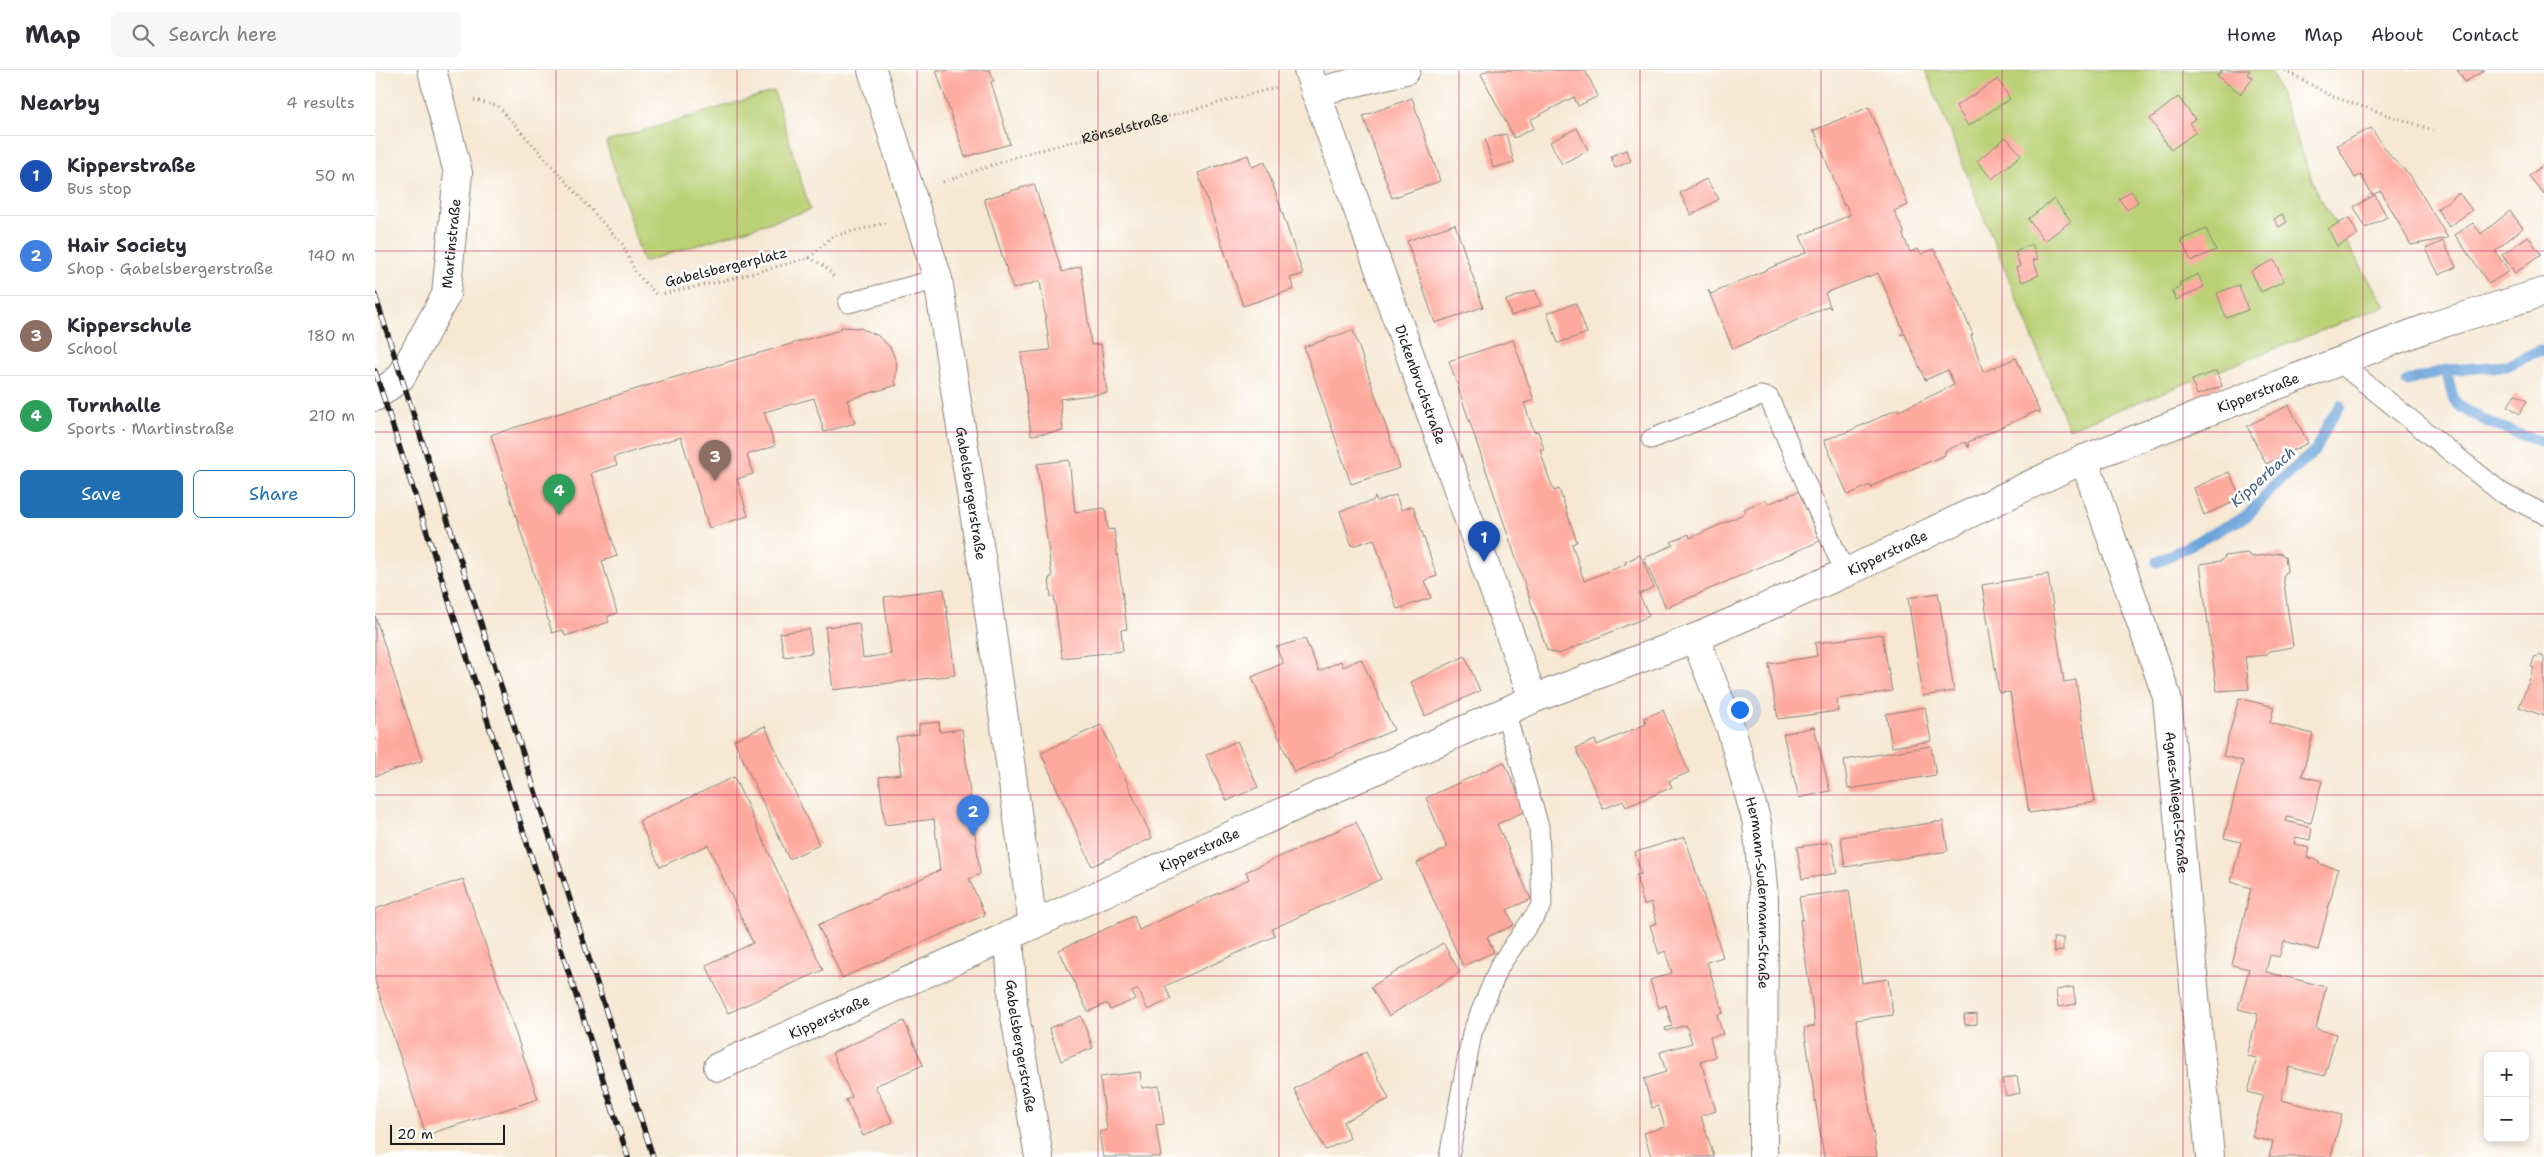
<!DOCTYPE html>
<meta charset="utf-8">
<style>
body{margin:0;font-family:"Shantell Sans",sans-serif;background:#f7f7f7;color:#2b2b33}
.controls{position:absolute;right:15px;bottom:15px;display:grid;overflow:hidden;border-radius:8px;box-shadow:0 2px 8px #0003}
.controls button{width:45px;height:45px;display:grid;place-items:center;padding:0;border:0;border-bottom:1px solid #e1e1e2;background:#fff;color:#2b2b33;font:25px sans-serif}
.scale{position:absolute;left:15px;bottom:12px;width:115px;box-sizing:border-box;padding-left:5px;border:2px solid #1c1c1c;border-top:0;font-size:14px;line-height:18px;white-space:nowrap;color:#1c1c1c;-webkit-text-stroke:4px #fff;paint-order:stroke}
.you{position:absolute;left:1364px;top:639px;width:18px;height:18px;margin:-12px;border:4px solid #fff;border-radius:50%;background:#1a73e8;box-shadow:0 0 0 8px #1a73e833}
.badge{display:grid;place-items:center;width:32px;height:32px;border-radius:50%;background:#1f6fb2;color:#fff;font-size:16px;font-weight:700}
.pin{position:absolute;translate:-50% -41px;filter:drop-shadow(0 1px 2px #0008)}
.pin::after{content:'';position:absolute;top:26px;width:18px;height:15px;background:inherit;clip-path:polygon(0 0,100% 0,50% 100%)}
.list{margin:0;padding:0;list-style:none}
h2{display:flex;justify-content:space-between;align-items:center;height:65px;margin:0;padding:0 20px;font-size:21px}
h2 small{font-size:16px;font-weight:400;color:#7c7c81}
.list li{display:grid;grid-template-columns:32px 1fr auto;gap:15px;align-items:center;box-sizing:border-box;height:80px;padding:0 20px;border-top:1px solid #e1e1e2}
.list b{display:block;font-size:19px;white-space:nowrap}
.list p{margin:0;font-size:16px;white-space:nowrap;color:#7c7c81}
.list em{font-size:16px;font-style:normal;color:#7c7c81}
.actions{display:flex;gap:10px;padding:15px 20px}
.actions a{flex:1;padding:11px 0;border:1px solid #1f6fb2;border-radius:8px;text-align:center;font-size:18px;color:#1f6fb2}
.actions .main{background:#1f6fb2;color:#fff}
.icon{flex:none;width:28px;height:28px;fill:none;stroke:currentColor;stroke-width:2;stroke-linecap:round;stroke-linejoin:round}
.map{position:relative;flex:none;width:2169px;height:1087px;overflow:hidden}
header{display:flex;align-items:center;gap:30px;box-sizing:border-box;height:70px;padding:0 25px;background:#fff;border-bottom:1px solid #e1e1e2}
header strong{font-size:24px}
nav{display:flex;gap:28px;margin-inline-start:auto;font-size:18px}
.search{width:350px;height:45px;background:#f7f7f7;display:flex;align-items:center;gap:12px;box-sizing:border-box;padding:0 18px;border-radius:8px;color:#7c7c81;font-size:19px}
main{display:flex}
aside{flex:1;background:#fff}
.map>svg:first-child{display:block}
.green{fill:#bad075;stroke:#6b7648}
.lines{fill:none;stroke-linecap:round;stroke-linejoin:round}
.stream{stroke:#6aa3d9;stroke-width:11}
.building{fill:#fea99d}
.lane-casing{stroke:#898278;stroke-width:21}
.street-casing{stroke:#898278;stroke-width:30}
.path{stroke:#898278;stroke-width:3;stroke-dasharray:1 4;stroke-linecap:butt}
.lane{stroke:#fff;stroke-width:19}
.street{stroke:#fff;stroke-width:28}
.rail-casing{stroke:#1c1c1c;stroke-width:5.5}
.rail{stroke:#fff;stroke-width:4;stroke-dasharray:11;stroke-linecap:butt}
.grid{fill:none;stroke:#c2185b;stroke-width:1;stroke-opacity:0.55}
.labels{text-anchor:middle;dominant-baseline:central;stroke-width:5;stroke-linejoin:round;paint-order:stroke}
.street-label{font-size:14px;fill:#1c1c1c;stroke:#fff}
.water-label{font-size:15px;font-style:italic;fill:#43607a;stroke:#fff}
</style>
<header>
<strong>Map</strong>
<div class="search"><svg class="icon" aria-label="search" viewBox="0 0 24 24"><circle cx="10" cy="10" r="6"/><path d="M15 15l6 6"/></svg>Search here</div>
<nav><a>Home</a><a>Map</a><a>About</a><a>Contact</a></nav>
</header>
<main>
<aside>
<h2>Nearby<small>4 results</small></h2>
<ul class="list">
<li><span class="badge" style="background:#1a4fb4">1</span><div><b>Kipperstraße</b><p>Bus stop</p></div><em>50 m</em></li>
<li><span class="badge" style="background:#3f7fe0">2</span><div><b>Hair Society</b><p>Shop · Gabelsbergerstraße</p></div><em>140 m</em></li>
<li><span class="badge" style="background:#8d6e63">3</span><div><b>Kipperschule</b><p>School</p></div><em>180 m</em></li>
<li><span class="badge" style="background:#2e9e5b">4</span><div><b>Turnhalle</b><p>Sports · Martinstraße</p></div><em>210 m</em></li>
</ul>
<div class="actions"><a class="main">Save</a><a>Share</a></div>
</aside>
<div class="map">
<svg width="2169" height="1087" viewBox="0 0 2169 1087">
<rect width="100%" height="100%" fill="#fff"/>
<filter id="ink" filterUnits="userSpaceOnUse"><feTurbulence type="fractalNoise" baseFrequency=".02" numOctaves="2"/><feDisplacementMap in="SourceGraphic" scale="10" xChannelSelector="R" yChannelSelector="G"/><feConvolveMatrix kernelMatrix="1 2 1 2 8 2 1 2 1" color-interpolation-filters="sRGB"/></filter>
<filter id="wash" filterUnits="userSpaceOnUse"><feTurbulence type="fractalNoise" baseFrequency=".0096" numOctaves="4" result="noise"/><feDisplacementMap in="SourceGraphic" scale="20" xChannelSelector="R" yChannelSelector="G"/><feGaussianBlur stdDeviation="1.12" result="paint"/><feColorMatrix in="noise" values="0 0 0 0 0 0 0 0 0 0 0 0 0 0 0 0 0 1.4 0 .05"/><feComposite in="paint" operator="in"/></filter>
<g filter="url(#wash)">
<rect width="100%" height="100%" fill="#f6e8d3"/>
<!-- green -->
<path class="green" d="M 1550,0 L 1896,0 L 1943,125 L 2010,236 L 1694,359 Z
M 399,21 L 435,140 L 268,192 L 231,72 Z"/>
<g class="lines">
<!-- stream -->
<path class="stream" d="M 2071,300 C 2074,309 2075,323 2080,331 C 2089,345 2152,368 2169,372
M 2032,311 L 2071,300 L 2132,296 L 2165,280 L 2169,281
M 1782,492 L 1872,446 L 1899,416 L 1940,381 L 1953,354 L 1965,336"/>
</g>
<g id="blocks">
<!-- building -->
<path class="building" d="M 561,0 L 615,0 L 619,11 L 616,12 L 635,74 L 590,87 Z
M 1113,0 L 1210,0 L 1223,26 L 1203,36 L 1199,27 L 1155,50 L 1159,58 L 1139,68 L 1106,4 Z
M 1847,0 L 1875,0 L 1872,4 L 1878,8 L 1866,24 L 1842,6 Z
M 2082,0 L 2110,0 L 2090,12 Z
M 1623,9 L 1635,29 L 1593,56 L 1581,36 Z
M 1803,27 L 1820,49 L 1814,53 L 1821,62 L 1796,80 L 1775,49 Z
M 1037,28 L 1065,111 L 1017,128 L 988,46 Z
M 1494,37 L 1533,135 L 1519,141 L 1529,162 L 1528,165 L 1535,182 L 1543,179 L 1546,184 L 1559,179 L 1598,264 L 1596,265 L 1608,302 L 1641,288 L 1665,343 L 1662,341 L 1593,372 L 1594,378 L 1590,372 L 1570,381 L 1570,385 L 1497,416 L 1497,419 L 1495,415 L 1473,425 L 1449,370 L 1472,362 L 1523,339 L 1524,341 L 1579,315 L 1573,300 L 1550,310 L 1530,264 L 1525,265 L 1529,262 L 1503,203 L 1450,223 L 1456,239 L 1453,236 L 1358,279 L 1333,220 L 1336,224 L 1432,182 L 1425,166 L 1475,145 L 1471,135 L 1469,136 L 1440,62 L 1437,61 Z
M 1202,58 L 1213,80 L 1187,94 L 1175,72 Z
M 1996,58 L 2017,88 L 2035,105 L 2073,168 L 2036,175 L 2006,121 L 1997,125 L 1986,105 L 1980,108 L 1962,75 Z
M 1131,64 L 1139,92 L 1118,98 L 1110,69 Z
M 1631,67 L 1646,85 L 1617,109 L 1602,91 Z
M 1251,80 L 1256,91 L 1240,98 L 1236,86 Z
M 873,85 L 877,97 L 890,92 L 928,204 L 915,208 L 919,219 L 868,236 L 823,103 Z
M 2169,94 L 2169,124 L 2154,106 Z
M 1331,109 L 1344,129 L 1316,145 L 1305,123 Z
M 659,114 L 687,202 L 706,196 L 716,275 L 726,274 L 732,323 L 685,329 L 688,361 L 656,365 L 646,283 L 675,280 L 665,211 L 638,219 L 609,129 Z
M 1756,121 L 1763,132 L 1752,140 L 1744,129 Z
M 2084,123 L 2097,140 L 2074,157 L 2062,139 Z
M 2000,125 L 2012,147 L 1991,158 L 1979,137 Z
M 1679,129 L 1696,151 L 1670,171 L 1653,149 Z
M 2135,141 L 2148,158 L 2120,181 L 2134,201 L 2114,214 L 2080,165 L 2098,153 L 2106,164 Z
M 1907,144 L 1912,152 L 1904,157 L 1899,149 Z
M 1974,148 L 1983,165 L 1962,176 L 1953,159 Z
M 1080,154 L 1108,237 L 1060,253 L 1032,171 Z
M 1831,159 L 1841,180 L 1816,191 L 1806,170 Z
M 2153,166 L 2166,185 L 2140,203 L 2127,185 Z
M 2068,171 L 2081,197 L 2064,205 L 2051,179 Z
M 1657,174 L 1663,189 L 1658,190 L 1664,205 L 1647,212 L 1641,198 L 1645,196 L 1640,181 Z
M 1899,190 L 1909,211 L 1886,222 L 1876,201 Z
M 1823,204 L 1829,217 L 1801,230 L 1797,221 L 1806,217 L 1804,213 Z
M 1864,215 L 1873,240 L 1851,248 L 1842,223 Z
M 1160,220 L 1166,235 L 1136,246 L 1131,230 Z
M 1201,233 L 1212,263 L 1183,273 L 1172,243 Z
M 466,257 L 485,258 L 502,265 L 515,277 L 522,294 L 520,313 L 522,315 L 472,330 L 480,353 L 449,362 L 439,328 L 389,342 L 400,376 L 372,385 L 378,404 L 362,409 L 373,446 L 334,458 L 306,367 L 239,387 L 242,395 L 216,403 L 242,486 L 227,491 L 242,543 L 232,547 L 234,552 L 190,566 L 188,560 L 177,563 L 116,365 L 290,310 L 465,260 Z
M 978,260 L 1025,398 L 976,414 L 929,277 Z
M 1138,270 L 1159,330 L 1149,333 L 1159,362 L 1163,361 L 1169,379 L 1165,380 L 1174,408 L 1179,421 L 1184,419 L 1202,472 L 1197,474 L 1209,511 L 1251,494 L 1250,492 L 1265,485 L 1279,517 L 1264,524 L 1274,546 L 1184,584 L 1172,580 L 1074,291 Z
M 1841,301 L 1847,316 L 1822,325 L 1817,310 Z
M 2140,324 L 2152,331 L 2145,344 L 2133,336 Z
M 1914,335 L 1933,373 L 1891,394 L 1872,356 Z
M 694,390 L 700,442 L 730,438 L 733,460 L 739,459 L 752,559 L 746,560 L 748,581 L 687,588 L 679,526 L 676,527 L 674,508 L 677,507 L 662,394 Z
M 1854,402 L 1866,429 L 1829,445 L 1819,418 Z
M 1424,421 L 1445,471 L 1291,538 L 1269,488 L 1298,475 L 1296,472 L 1314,464 L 1315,468 L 1371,443 L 1369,439 L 1385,432 L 1391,430 L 1393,434 Z
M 1021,425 L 1026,440 L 1038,436 L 1062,506 L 1050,510 L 1056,528 L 1022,539 L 999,469 L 977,476 L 965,441 L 997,431 L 1000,427 L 1002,431 Z
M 1872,483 L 1877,487 L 1905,483 L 1910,487 L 1912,501 L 1908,506 L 1918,577 L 1895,581 L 1891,585 L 1870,587 L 1874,619 L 1842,621 L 1825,494 L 1846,491 L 1850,486 Z
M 1673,504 L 1689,612 L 1701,610 L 1720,732 L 1654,743 L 1635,622 L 1624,623 L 1607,515 Z
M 569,519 L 580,605 L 458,620 L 450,557 L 484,553 L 488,588 L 516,584 L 509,527 Z
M 1563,523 L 1579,621 L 1548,626 L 1533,528 Z
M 0,546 L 47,691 L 0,706 Z
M 434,559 L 437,583 L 409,587 L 405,563 Z
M 1507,564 L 1517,621 L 1462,629 L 1463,641 L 1403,649 L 1394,594 L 1442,586 L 1440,573 Z
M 930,569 L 944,601 L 966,591 L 968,597 L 986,589 L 1019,660 L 919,702 L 877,607 L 908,593 L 901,577 Z
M 2164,585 L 2169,587 L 2169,646 L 2144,637 L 2159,598 L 2156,597 L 2160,586 L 2163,587 Z
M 1090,586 L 1105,621 L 1050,646 L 1036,612 Z
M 1864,628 L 1899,637 L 1895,653 L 1938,664 L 1927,706 L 1947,711 L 1936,753 L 1912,747 L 1911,751 L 1937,758 L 1935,770 L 1921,767 L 1919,774 L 1934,778 L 1932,787 L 1944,791 L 1944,794 L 1963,799 L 1943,880 L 1909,871 L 1904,887 L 1895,885 L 1891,902 L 1951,917 L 1941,959 L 1961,964 L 1950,1006 L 1914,997 L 1906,1030 L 1967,1045 L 1956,1087 L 1894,1087 L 1898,1072 L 1877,1067 L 1888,1026 L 1873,1022 L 1882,988 L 1872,986 L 1883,944 L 1863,939 L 1874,899 L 1857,895 L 1876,818 L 1856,812 L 1866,772 L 1849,768 L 1868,691 L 1848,686 Z
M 1550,637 L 1556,671 L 1517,677 L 1511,644 Z
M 1288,640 L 1314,702 L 1294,711 L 1297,717 L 1251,737 L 1248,731 L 1228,739 L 1201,678 L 1220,670 L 1222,675 L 1271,654 L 1269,648 Z
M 564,652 L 565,662 L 587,659 L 605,804 L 594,809 L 610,845 L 467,908 L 443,855 L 565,800 L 559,749 L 510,755 L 504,707 L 526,704 L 521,667 L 544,664 L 544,654 Z
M 726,655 L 777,768 L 717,796 L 666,683 Z
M 390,656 L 444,775 L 414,789 L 359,670 Z
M 1439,657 L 1455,721 L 1424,728 L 1408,664 Z
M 862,671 L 883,717 L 852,731 L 831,685 Z
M 1556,676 L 1561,705 L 1473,719 L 1469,690 Z
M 1129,692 L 1151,741 L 1122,754 L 1156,829 L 1132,840 L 1139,855 L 1112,867 L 1119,882 L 1088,896 L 1042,793 L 1072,778 L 1051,728 Z
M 359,707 L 448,900 L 353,943 L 331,895 L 378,873 L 333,775 L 285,797 L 264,751 Z
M 1568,751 L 1573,781 L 1470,797 L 1466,767 Z
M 981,752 L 1006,809 L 897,859 L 900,866 L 790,916 L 796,929 L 773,940 L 763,919 L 757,922 L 760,929 L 735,940 L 732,933 L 713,942 L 684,880 L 759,846 L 764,860 L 874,809 L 871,802 Z
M 1310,767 L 1348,887 L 1332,892 L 1348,943 L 1342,945 L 1348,964 L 1335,967 L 1340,987 L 1326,992 L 1341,1041 L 1326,1046 L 1339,1087 L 1276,1087 L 1269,1063 L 1290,1057 L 1283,1036 L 1277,1038 L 1269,1009 L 1291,1002 L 1285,982 L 1317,973 L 1311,955 L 1291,961 L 1290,958 L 1297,956 L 1291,935 L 1284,938 L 1275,910 L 1297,903 L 1290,881 L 1284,884 L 1275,855 L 1282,853 L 1276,832 L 1269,835 L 1261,805 L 1266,804 L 1260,782 Z
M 1457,772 L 1462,803 L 1427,809 L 1422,777 Z
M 88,809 L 163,1029 L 51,1065 L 0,911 L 0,839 Z
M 1474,820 L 1487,913 L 1513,909 L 1518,945 L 1481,950 L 1502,1087 L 1449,1087 L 1429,958 L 1440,956 L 1425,850 L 1428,850 L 1424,827 Z
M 1678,868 L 1688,868 L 1688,881 L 1679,882 Z
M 1068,873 L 1085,902 L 1014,946 L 996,917 Z
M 1698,917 L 1701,934 L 1683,937 L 1681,920 Z
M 1602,944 L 1602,954 L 1590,955 L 1589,945 Z
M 706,946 L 718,978 L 686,991 L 674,958 Z
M 529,951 L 548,995 L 500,1016 L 518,1052 L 488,1066 L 471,1030 L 477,1027 L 457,983 Z
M 991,982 L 1014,1029 L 968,1052 L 975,1068 L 950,1080 L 919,1019 Z
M 765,1002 L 767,1018 L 784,1016 L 789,1054 L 781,1055 L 786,1087 L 728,1087 L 724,1062 L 732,1060 L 725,1007 Z
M 1642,1006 L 1645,1023 L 1631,1026 L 1627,1009 Z"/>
</g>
</g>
<g filter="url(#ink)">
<use href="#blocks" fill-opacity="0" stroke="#898278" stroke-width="1"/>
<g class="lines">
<defs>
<path id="lane" d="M 473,233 L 563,209
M 1964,292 L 2127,423 L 2169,444
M 1276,369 L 1385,326 L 1394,328 L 1470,503
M 1074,1087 L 1097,963 L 1125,895 L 1167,835 L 1164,757 L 1130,641"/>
<g id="street">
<path id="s2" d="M 497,0 L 563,209 L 608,500 L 658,855"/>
<path id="s3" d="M 933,0 L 1158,629"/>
<path d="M 940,22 L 1031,0"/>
<path id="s4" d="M 0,327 L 26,307 L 71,225 L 83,103 L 57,0"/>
<path id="s5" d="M 1709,389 L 1792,627 L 1835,1087"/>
<path id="s6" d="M 1320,568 L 1356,659 L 1382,753 L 1389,829 L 1388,1087"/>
<path id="s7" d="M 634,865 L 638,934 L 664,1087"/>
<path id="s8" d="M 343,997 L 1158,629 L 1320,568 L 1470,503 L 1709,389 L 2052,258 L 2169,222"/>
</g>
</defs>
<!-- lane casing -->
<use href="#lane" class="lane-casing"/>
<!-- street casing -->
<use href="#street" class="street-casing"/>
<!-- path -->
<g class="path">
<path d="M 1910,0 L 1956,26 L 2058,60"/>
<path d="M 99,30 L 123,36 L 247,174 L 261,203 L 282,225 L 352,210 L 434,188 L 458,166 L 511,153"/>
<path id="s1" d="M 568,112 L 647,85 L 903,17"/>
<path d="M 434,188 L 450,196 L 459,207"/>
</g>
<!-- lane -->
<use href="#lane" class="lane"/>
<!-- street -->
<use href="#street" class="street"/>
<defs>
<path id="rail" d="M 0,225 L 278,1087
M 0,301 L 253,1087"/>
</defs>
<!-- rail casing -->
<use href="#rail" class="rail-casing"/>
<!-- rail -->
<use href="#rail" class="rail"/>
</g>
</g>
<!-- grid -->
<path class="grid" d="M 181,0 L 181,1087M 362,0 L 362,1087M 542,0 L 542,1087M 723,0 L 723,1087M 904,0 L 904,1087M 1084,0 L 1084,1087M 1265,0 L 1265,1087M 1446,0 L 1446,1087M 1627,0 L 1627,1087M 1808,0 L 1808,1087M 1988,0 L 1988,1087M 0,181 L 2169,181M 0,362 L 2169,362M 0,544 L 2169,544M 0,725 L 2169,725M 0,906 L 2169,906"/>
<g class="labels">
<!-- street labels -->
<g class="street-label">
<text stroke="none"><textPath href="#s1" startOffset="190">Rönselstraße</textPath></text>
<text stroke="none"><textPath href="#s4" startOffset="178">Martinstraße</textPath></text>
<text transform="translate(351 197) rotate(-14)">Gabelsbergerplatz</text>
<text stroke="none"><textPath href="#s3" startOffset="334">Dickenbruchstraße</textPath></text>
<text stroke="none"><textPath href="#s8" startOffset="1682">Kipperstraße</textPath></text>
<text stroke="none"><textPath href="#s2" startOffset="436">Gabelsbergerstraße</textPath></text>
<text stroke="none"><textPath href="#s8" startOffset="1278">Kipperstraße</textPath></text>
<text stroke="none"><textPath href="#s5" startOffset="358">Agnes-Miegel-Straße</textPath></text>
<text stroke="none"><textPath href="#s8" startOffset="528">Kipperstraße</textPath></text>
<text stroke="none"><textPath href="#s6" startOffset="265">Hermann-Sudermann-Straße</textPath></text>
<text stroke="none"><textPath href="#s8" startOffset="122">Kipperstraße</textPath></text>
<text stroke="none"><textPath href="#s7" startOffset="112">Gabelsbergerstraße</textPath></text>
</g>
<!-- water labels -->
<g class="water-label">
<text transform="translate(1888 407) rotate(-42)">Kipperbach</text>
</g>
</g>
</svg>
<div class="controls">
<button>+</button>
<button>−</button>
</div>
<div class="scale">20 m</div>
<div class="you"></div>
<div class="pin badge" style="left:1109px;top:492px;background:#1a4fb4">1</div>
<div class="pin badge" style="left:598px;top:766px;background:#3f7fe0">2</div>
<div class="pin badge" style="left:340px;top:411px;background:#8d6e63">3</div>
<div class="pin badge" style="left:184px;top:445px;background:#2e9e5b">4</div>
</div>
</main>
